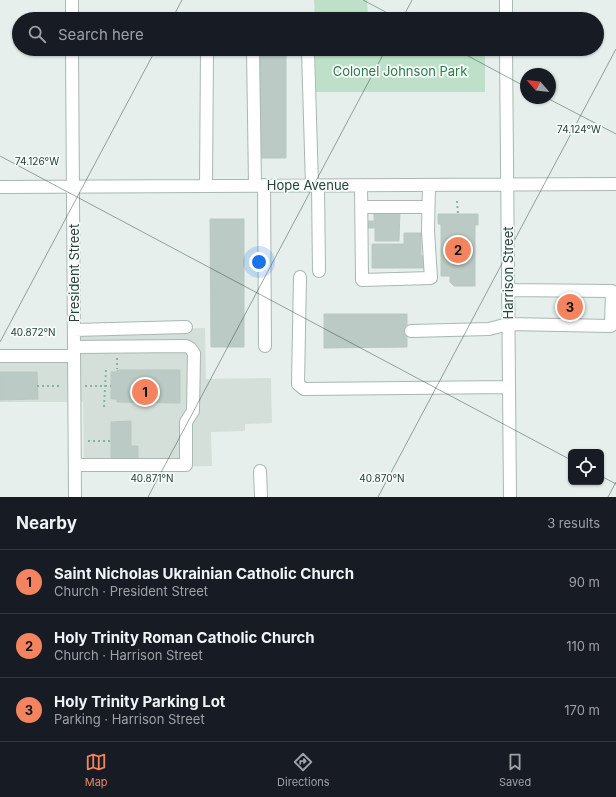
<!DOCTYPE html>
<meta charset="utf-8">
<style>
body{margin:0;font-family:Inter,sans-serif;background:#242831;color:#f1f3f6}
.controls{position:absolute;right:12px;bottom:12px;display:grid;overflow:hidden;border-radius:6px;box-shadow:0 1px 3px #0004}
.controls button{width:36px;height:36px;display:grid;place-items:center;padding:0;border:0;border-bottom:1px solid #363941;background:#171b24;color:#f1f3f6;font:20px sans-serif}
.compass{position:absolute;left:520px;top:68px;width:36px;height:36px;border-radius:50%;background:#171b24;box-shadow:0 1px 3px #0004;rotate:298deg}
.you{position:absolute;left:259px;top:262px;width:14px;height:14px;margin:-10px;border:3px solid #fff;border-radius:50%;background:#1a73e8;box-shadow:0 0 0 6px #1a73e833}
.badge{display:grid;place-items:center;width:26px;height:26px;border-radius:50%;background:#f4845f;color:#111;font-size:13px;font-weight:700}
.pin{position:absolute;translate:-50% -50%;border:2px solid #fff;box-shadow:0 1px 4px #0006}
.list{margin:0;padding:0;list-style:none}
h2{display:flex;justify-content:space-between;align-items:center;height:52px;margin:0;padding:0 16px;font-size:17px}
h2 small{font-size:13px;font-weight:400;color:#9ea1a6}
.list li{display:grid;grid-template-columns:26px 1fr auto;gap:12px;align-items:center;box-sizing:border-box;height:64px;padding:0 16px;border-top:1px solid #363941}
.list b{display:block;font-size:15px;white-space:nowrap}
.list p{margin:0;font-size:13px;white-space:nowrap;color:#9ea1a6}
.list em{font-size:13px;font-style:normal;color:#9ea1a6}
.icon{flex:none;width:22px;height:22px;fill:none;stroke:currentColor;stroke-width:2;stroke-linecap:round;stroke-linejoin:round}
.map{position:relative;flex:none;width:616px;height:497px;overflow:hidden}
.search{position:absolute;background:#171b24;box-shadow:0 1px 3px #0004;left:12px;right:12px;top:12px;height:44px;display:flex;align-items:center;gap:10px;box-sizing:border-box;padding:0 14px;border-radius:22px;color:#9ea1a6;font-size:15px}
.sheet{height:244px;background:#171b24}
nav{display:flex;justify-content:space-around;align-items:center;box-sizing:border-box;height:56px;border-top:1px solid #363941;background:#171b24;font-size:11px;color:#9ea1a6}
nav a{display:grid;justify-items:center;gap:2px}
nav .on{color:#f4845f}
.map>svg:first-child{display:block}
.built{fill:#d4dfda}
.green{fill:#bfe0c8}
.building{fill:#bbcac4;stroke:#b8c9c2}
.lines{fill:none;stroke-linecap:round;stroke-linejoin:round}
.minor-casing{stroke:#a8b8b2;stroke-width:14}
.path{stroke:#86b3a5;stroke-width:2;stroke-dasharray:2 3;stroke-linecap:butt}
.minor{stroke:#fff;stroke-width:12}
.ticks{fill:none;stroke:#24423a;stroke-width:1;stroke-opacity:0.45}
.labels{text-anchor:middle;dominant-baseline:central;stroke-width:3.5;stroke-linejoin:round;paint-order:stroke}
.park-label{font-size:13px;fill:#2d7a4b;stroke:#f7fbf9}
.street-label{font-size:13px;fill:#24423a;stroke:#f7fbf9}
.ticks-label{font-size:10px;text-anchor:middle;fill:#24423a;stroke:#f7fbf9;stroke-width:3.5;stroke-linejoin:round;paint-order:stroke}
</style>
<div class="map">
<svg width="616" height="497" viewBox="0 0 616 497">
<rect width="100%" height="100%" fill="#e6efeb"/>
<!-- built -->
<path class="built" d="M 205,328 L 206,379 L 271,378 L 272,423 L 245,424 L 245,431 L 211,432 L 212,466 L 84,469 L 83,402 L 0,402 L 0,359 L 80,357 L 80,331 Z"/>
<!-- green -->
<path class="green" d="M 314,0 L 367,0 L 368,14 L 410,19 L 315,19 Z
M 315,49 L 485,49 L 485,92 L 316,92 Z"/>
<!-- building -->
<path class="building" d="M 260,49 L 286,49 L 286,158 L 260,158 Z
M 374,209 L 400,210 L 399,241 L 375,241 L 375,228 L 368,228 L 368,221 L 374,221 Z
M 438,214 L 478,214 L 478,225 L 475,225 L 475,286 L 454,286 L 450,282 L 450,276 L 441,276 L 441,224 L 438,224 Z
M 210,219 L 244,219 L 244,347 L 211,347 Z
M 404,233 L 421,233 L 421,256 L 427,256 L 427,268 L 372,268 L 372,244 L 404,244 Z
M 324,314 L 407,314 L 407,347 L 324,348 Z
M 117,370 L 180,370 L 180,403 L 117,402 L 117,399 L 111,399 L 111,372 L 117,372 Z
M 0,372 L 37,372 L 38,399 L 0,400 Z
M 131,421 L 131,446 L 138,446 L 138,461 L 111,461 L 111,422 Z"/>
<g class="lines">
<defs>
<path id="minor" d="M 72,0 L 72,19
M 506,0 L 506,19
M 72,49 L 75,497
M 253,49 L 255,185
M 506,49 L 510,497
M 308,51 L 312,185
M 206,185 L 207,49
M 264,185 L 265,346
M 318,185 L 319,271
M 361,185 L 362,280 L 431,278 L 428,231 L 429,185
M 0,187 L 616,184
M 362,207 L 427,207
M 300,277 L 298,384 L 304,389 L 509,387
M 74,330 L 186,327
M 411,331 L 489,329 L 508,324 L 611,326 L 612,291 L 508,290
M 74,347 L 186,346 L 190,348 L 194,353 L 193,411 L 186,422 L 186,465 L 75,465
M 0,356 L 74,356
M 260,471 L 261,497"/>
</defs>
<!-- minor casing -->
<use href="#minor" class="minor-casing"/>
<!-- path -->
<path class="path" d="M 457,201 L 458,214
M 117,358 L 117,369
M 37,386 L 61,386
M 85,386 L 111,386
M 104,407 L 106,369
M 88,441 L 111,441"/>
<!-- minor -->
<use href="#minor" class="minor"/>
</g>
<!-- ticks -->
<path class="ticks" d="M 363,0 L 399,19M 172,19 L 182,0M 402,19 L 412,0M 455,49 L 526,87M 547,98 L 616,134M 0,156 L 571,460M 0,342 L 156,49M 601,476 L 616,484M 148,497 L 386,49M 378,497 L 616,49M 608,497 L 616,482"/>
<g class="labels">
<!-- park labels -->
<g class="park-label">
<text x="400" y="71">Colonel Johnson Park</text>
</g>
<!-- street labels -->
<g class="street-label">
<text x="308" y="185">Hope Avenue</text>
<text transform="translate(74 273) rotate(-90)">President Street</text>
<text transform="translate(508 273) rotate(-90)">Harrison Street</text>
</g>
</g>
<g class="ticks-label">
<text x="579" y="133">74.124°W</text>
<text x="37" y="165">74.126°W</text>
<text x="33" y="336">40.872°N</text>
<text x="152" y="482">40.871°N</text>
<text x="382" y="482">40.870°N</text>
</g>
</svg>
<div class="controls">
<button><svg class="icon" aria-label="locate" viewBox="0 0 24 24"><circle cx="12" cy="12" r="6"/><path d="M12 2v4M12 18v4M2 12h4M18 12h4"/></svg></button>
</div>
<svg class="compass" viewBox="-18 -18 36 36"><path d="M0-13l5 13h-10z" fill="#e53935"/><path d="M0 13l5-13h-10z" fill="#9ea1a6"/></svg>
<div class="you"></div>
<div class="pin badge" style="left:145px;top:392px">1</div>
<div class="pin badge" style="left:458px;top:250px">2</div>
<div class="pin badge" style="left:570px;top:307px">3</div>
<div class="search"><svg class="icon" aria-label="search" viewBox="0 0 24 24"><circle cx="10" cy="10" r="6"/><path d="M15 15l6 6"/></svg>Search here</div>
</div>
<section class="sheet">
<h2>Nearby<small>3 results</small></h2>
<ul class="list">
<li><span class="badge">1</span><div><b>Saint Nicholas Ukrainian Catholic Church</b><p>Church · President Street</p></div><em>90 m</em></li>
<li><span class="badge">2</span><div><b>Holy Trinity Roman Catholic Church</b><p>Church · Harrison Street</p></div><em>110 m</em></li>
<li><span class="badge">3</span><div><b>Holy Trinity Parking Lot</b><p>Parking · Harrison Street</p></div><em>170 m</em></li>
</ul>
</section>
<nav>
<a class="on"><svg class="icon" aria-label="map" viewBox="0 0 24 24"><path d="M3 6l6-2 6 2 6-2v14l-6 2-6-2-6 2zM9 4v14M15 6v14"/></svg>Map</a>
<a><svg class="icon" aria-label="directions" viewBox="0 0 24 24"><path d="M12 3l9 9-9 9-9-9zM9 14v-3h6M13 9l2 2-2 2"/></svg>Directions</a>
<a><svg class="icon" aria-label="saved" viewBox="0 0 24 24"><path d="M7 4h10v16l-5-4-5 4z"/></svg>Saved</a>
</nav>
